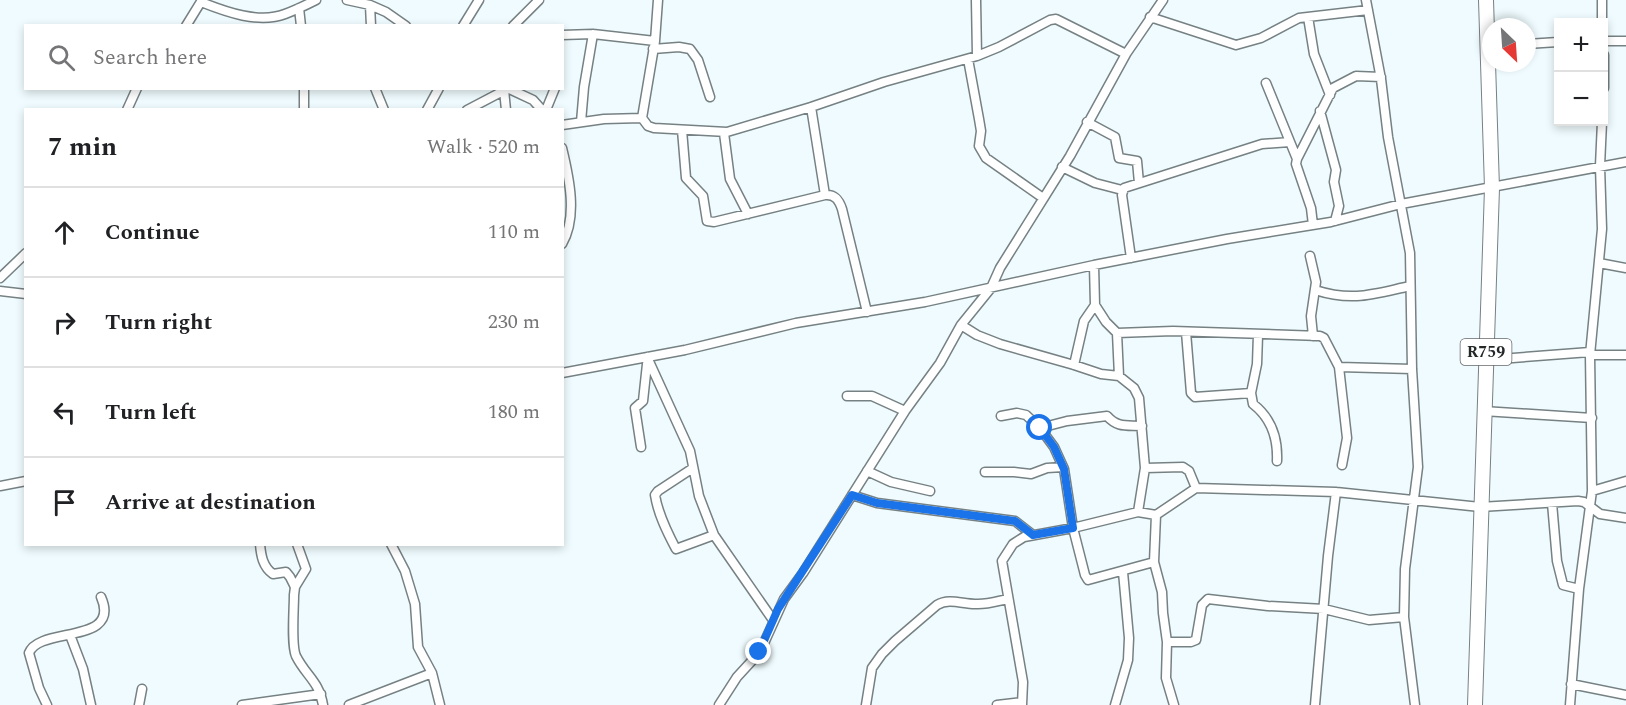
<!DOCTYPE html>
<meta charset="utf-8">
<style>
body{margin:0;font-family:Spectral,serif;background:#f6f6f6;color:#202124}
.controls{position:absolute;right:18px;top:18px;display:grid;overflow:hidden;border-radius:0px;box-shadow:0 3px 9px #0003}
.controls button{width:54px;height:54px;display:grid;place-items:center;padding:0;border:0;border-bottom:2px solid #e0e0e0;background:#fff;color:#202124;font:30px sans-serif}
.compass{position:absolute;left:1482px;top:18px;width:54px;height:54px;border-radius:50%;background:#fff;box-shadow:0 3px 9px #0003;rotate:155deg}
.stop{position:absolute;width:18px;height:18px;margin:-14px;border:4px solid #1a73e8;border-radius:50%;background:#fff}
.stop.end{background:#1a73e8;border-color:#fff;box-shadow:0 2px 6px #0008}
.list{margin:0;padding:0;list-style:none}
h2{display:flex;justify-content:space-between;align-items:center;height:78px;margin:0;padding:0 24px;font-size:26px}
h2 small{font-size:20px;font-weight:400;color:#757577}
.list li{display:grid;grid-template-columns:39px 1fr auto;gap:18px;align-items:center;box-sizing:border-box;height:90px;padding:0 24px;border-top:2px solid #e0e0e0}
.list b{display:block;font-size:22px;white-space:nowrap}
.list em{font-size:20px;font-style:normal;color:#757577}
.icon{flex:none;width:33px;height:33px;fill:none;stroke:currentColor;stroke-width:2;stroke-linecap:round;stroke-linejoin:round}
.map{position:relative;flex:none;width:1626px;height:705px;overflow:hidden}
.search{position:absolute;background:#fff;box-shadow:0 3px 9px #0003;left:24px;top:24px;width:540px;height:66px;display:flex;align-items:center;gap:15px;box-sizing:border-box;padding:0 21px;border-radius:0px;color:#757577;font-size:22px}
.panel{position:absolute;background:#fff;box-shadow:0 3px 9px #0003;left:24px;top:108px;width:540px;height:438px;border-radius:0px}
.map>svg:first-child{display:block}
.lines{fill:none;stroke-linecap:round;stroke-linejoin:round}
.street-casing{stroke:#768183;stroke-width:11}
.primary-casing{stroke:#768183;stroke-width:16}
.street{stroke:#fff;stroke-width:8}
.primary{stroke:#fff;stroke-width:14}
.route{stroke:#1a73e8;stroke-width:8}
.labels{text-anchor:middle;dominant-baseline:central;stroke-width:4.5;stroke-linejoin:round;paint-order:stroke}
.shield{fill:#fff;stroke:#666869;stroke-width:1.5}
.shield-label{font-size:16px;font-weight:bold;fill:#242829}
</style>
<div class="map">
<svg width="1626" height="705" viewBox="0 0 1626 705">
<rect width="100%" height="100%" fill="#effbfe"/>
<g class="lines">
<defs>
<path id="street" d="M 347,0 L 370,5 L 386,12 L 406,26
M 976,0 L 977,56
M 1366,0 L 1381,79 L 1388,137 L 1410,253 L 1412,369 L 1418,467 L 1405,569 L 1404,617 L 1415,705
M 201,2 C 226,12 259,24 285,14 C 296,10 306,5 316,0
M 370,5 L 371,26
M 299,8 L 301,26
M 1150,17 L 1236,45 L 1261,38 L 1299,18 L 1368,10
M 1308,17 L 1314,54 L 1330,95
M 1602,22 L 1602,0
M 186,26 L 202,0
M 463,26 L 479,0
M 513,26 L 539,0
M 562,35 L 593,34 L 655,41
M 1604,41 L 1626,41
M 1527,44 L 1558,42
M 653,49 L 679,47 L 690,49 L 698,60 L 710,97
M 1604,55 L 1604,88
M 968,59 L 979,119 L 981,131 L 979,146 L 986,158 L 1043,198
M 1266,83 L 1297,159
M 375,88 L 384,110
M 507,88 L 533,100 L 542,110
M 504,90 L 506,110
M 811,107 L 825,195
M 127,110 L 137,88
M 304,110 L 304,88
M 427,110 L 439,88
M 467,110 L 507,89
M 546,110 L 555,88
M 1320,111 L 1336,170 L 1334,182 L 1339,206 L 1335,221
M 642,118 L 655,41 L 658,0
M 581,122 L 584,87 L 593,34
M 1087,122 L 1115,137 L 1119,158 L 1137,161 L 1139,183
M 562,125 L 604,119 L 642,118 L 648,126 L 654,128 L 727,132 L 811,107 L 884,82 L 977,56 L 999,47 L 1050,20 L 1056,19 L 1126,54
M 682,130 L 686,178 L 703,196 L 707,221 L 714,222 L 825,195 C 835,194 839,200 842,209 L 867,312
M 724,133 L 730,179 L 748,214
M 562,148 C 569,177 578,217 562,244
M 1062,167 L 1095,183 L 1122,190
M 1313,225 L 1311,208 L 1296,164 L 1297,159 L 1333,88 L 1356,76 L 1381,77
M 1310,256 L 1316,282 L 1311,316 L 1313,336
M 1131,258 L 1122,195 L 1124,188 L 1262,144 L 1290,142
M 1599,263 L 1626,268
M 1094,265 L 1095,305 L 1106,322 L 1117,333 L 1173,331 L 1320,336 L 1324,338 L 1339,367 L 1347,438 L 1342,465
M 0,278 L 26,253
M 1315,290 C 1353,302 1373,294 1410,286
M 0,291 L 26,294
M 961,325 L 977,335 L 1000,344 L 1074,365 L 1101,374 L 1119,376 L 1134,388 L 1139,398 L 1145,468 L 1138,512
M 1186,332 L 1191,393 L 1195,397 L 1251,393
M 1117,333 L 1119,376
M 1258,335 L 1257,364 L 1251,393 L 1253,404 C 1271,418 1278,438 1277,461
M 1590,355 L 1626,355
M 647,357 L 690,451 L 699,496 L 714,535 L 773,620
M 1486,360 L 1590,352
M 1074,365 L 1084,321 L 1095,305
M 1339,367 L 1412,369
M 562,373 L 685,350 L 796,323 L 925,302 L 1094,265 L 1227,239 L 1331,222 L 1401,204 L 1626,162
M 847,396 L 872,396 L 905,411
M 1483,411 L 1592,418
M 1001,416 L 1017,413 L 1026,415 L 1040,428 L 1054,447 L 1064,469 L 1073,528 L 1085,575 L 1088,580 L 1154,562
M 1040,428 L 1067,421 L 1107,416 C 1118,428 1126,425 1142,426
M 641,447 L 635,408 L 643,401 L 647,364
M 693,468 L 658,491 L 655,495 C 658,514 667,532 676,549 L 714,535
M 1145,468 L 1183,467 L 1189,471 L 1196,488
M 867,471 L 891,482 L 930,491
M 985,472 L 1014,472 L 1031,474 L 1047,468 L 1063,467
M 0,486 L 26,481
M 1592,491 L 1626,481
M 852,495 L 877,503 L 1015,521 L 1033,535
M 1552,503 L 1557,561 L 1563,585 L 1579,589
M 260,544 C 261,556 263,567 273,574 L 286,572 L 290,577 L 295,587
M 297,544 L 306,569 L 295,587 L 294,595 C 294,609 291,645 296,656 C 306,676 319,681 323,705
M 391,544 L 405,571 L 415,604 L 418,647 L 432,673 L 440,705
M 70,635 L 83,669 L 91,705
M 1167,642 L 1191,642 L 1196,640 L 1202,605 L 1208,599 L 1268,606 L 1324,609 L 1369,620 L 1404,617
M 1571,684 L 1626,695
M 47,705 L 39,688 L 29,653 C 39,626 122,645 101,597
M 139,705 L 142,689
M 242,705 L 321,694
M 349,705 L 432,673
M 719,705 L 737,677 L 760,652 L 784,599 L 803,573 L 905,411 L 940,363 L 961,325 L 991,288 L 1000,268 L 1070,156 L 1126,54 L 1163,0
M 866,705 L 872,668 L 882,654 L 895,641 L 937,605 C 949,598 962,604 975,604 C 986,605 998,601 1008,599
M 997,705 L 1022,702
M 1022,705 L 1023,682 L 1002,561 L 1013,544 L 1024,537 L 1073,528 L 1138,512 L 1156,515
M 1115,705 L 1128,660 L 1129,638 L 1123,572
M 1174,705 L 1166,678 L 1167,642 L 1163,613 L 1162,592 L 1154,562 L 1156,515 L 1196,488 L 1336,492 L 1480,507 L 1578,501 L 1584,502 L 1600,514 L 1626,518
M 1315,705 L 1328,556 L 1336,492
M 1570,705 L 1579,589 L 1592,491 L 1590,355 L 1602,229 L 1600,166 L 1602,122"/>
<path id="primary" d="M 1475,705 L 1492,188 L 1486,0"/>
</defs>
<!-- street casing -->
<use href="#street" class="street-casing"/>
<!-- primary casing -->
<use href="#primary" class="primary-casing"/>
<!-- street -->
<use href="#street" class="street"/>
<!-- primary -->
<use href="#primary" class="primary"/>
</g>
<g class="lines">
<!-- route -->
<path class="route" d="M 759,652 L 778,609 L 852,495 L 877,503 L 1015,521 L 1033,535 L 1073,528 L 1064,469 L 1054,447 L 1040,428"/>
</g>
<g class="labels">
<!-- shield labels -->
<rect class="shield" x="1460.5" y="339" width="51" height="26" rx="4.5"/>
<g class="shield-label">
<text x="1486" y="352">R759</text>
</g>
</g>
</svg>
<div class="controls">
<button>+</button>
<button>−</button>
</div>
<svg class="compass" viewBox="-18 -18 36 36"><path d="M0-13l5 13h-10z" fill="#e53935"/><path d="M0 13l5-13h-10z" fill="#757577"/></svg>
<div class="stop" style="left:1040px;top:428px"></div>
<div class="stop end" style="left:759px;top:652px"></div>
<div class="search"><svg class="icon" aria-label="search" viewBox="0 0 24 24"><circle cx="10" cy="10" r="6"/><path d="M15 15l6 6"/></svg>Search here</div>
<section class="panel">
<h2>7 min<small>Walk · 520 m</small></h2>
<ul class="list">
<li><svg class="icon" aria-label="ahead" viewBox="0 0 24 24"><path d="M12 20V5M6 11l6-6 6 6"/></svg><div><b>Continue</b></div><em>110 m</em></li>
<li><svg class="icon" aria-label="right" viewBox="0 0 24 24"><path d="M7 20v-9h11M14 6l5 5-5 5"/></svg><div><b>Turn right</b></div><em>230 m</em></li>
<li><svg class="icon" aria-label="left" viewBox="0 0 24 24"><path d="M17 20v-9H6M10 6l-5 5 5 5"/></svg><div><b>Turn left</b></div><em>180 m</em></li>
<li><svg class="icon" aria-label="arrive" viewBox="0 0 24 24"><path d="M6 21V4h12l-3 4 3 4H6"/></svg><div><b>Arrive at destination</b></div></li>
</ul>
</section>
</div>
